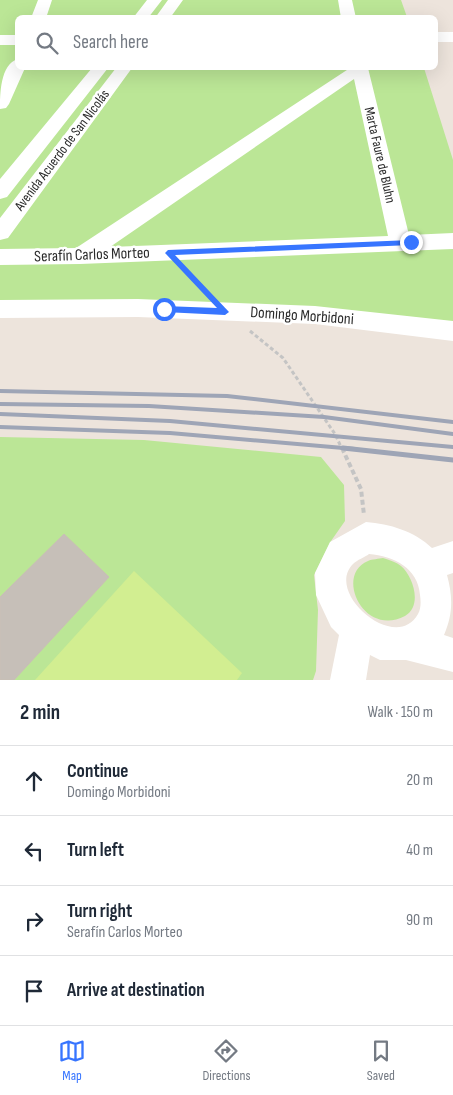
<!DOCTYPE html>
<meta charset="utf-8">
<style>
body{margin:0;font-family:"Sofia Sans Condensed",sans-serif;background:#f6f6f7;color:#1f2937}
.stop{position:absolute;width:15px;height:15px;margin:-11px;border:4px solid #3775ff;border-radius:50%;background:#fff}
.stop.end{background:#3775ff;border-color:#fff;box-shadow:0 1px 5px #0008}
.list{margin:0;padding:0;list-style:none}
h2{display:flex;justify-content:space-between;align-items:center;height:65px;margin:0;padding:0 20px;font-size:21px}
h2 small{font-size:16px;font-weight:400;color:#747a83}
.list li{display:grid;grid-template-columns:32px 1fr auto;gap:15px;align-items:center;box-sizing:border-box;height:70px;padding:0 20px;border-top:1px solid #e0e1e3}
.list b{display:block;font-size:19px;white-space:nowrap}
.list p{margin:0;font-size:16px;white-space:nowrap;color:#747a83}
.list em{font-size:16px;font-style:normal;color:#747a83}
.icon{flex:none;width:28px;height:28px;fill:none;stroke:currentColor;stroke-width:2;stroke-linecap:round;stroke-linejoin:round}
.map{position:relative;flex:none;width:453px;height:680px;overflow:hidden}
.search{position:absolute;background:#fff;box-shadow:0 5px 20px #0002;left:15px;right:15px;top:15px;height:55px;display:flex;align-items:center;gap:12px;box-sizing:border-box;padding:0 18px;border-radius:8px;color:#747a83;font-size:19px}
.sheet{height:345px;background:#fff}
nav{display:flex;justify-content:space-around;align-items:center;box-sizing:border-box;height:70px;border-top:1px solid #e0e1e3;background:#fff;font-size:14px;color:#747a83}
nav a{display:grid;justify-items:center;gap:2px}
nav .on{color:#3775ff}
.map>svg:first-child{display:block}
.green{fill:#bbe696}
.pitch{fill:#d2ee91}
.building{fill:#c6bfb8;stroke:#c9bfb5}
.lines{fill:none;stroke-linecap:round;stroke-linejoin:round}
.path-far1{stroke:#c4c4c4;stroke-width:3;stroke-dasharray:4 2.5;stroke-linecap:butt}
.path{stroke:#c4c4c4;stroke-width:4;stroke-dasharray:5 3;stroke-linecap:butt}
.minor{fill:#fff;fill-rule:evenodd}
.rail-far1{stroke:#9ea5b6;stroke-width:4}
.rail{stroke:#9ea5b6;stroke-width:5}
.route{fill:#3775ff}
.labels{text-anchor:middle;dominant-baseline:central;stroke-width:5;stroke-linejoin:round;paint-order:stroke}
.far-street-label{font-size:14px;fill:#2b2b2b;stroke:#fff}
.street-label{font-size:16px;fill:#2b2b2b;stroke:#fff}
</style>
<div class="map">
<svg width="453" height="680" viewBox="0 0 453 680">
<rect width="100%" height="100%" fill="#ede4dc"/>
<!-- green -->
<path class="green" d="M 0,0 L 401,0 L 407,17 L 18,18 L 18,68 L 424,68 L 453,160 L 453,331 L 315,315 L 0,309 Z
M 0,437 L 144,440 L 321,457 L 344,485 L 345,521 L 331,541 L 314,575 L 318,610 L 316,671 L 313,680 L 0,680 Z
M 383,558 C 389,560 396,562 401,566 C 413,576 423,606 405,616 C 364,638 334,575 368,561 C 372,559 379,559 383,558 Z"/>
<!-- pitch -->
<path class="pitch" d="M 134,571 L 242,673 L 237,680 L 35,680 Z"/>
<!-- building -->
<path class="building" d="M 64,534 L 109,577 L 14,680 L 0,680 L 0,597 Z"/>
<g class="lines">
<!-- path-far1 -->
<path class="path-far1" d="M 185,270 L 207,292
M 250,331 L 283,358 L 335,434 L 342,449"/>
<!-- path -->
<path class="path" d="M 342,448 L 361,489 L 364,515"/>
<!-- minor -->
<path class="minor" d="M 38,0 L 52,0 L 46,18 L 31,18 Z
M 147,0 L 162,0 L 148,18 L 133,18 Z
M 168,0 L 183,0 L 170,18 L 155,18 Z
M 338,0 L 352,0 L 356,18 L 341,18 Z
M 436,32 L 453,32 L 453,42 L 436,42 Z
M 0,35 L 18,35 L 18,45 L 0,45 Z
M 18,59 L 18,68 L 25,68 L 9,104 L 6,108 L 0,109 C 0,95 0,64 18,59 Z
M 92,68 L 108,68 L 7,197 L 0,199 L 0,179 Z
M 116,68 L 132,68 L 8,238 L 0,240 L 0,218 Z
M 350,68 L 368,68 L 409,235 L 453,233 L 453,249 L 80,264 L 0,265 L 0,249 L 76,248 ZM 354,79 L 388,236 L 110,247 Z
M 138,299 L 315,306 L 453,321 L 453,341 L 315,324 L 138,317 L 0,318 L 0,300 Z
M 366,522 C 390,524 414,531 432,548 L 453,541 L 453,573 L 447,575 C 453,597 453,614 444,635 L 453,638 L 453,672 L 406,660 L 380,660 L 370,655 L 366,680 L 330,680 L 339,635 L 331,627 L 316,595 L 315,573 L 330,542 ZM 369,554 C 394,556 418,568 420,595 C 421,601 421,609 418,614 C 396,654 324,593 353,564 C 357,560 365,557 369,554 Z"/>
<!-- rail-far1 -->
<path class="rail-far1" d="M 0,391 L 227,396 L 453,422
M 0,404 L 149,406 L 324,417 L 453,434
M 0,414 L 170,421 L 453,447
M 0,427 L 170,433 L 355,449"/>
<!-- rail -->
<path class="rail" d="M 343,448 L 453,460"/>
</g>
<!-- route -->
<path class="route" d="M 411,240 L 415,242 L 411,245 L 175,255 L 229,312 L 225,315 L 164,312 L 161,309 L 164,306 L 217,308 L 166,254 L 165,253 L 168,250 Z"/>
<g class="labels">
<!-- far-street labels -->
<g class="far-street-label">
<text transform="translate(62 150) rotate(-53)">Avenida Acuerdo de San Nicolás</text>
<text transform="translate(380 155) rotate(77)">Marta Faure de Bluhn</text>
</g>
<!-- street labels -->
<g class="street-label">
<text transform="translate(92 255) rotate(-2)">Serafín Carlos Morteo</text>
<text transform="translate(302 316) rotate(4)">Domingo Morbidoni</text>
</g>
</g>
</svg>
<div class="stop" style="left:164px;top:309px"></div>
<div class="stop end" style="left:411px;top:242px"></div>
<div class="search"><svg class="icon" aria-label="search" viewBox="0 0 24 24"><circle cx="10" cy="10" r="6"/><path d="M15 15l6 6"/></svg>Search here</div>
</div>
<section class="sheet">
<h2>2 min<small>Walk · 150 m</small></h2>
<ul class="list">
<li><svg class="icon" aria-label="ahead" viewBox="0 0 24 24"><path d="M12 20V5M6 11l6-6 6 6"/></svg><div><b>Continue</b><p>Domingo Morbidoni</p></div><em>20 m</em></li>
<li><svg class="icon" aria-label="left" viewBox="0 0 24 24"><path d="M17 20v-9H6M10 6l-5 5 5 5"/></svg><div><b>Turn left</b></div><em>40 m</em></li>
<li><svg class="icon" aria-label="right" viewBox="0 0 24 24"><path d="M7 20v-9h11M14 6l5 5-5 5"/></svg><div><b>Turn right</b><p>Serafín Carlos Morteo</p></div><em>90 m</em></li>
<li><svg class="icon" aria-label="arrive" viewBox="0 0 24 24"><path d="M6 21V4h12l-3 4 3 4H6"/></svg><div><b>Arrive at destination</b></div></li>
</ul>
</section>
<nav>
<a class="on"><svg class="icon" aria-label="map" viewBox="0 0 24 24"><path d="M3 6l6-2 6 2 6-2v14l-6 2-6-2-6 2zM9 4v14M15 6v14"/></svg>Map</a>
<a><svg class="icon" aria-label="directions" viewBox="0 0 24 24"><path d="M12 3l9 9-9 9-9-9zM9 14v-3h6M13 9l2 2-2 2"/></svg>Directions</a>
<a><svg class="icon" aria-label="saved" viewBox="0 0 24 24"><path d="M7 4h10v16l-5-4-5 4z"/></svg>Saved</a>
</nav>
